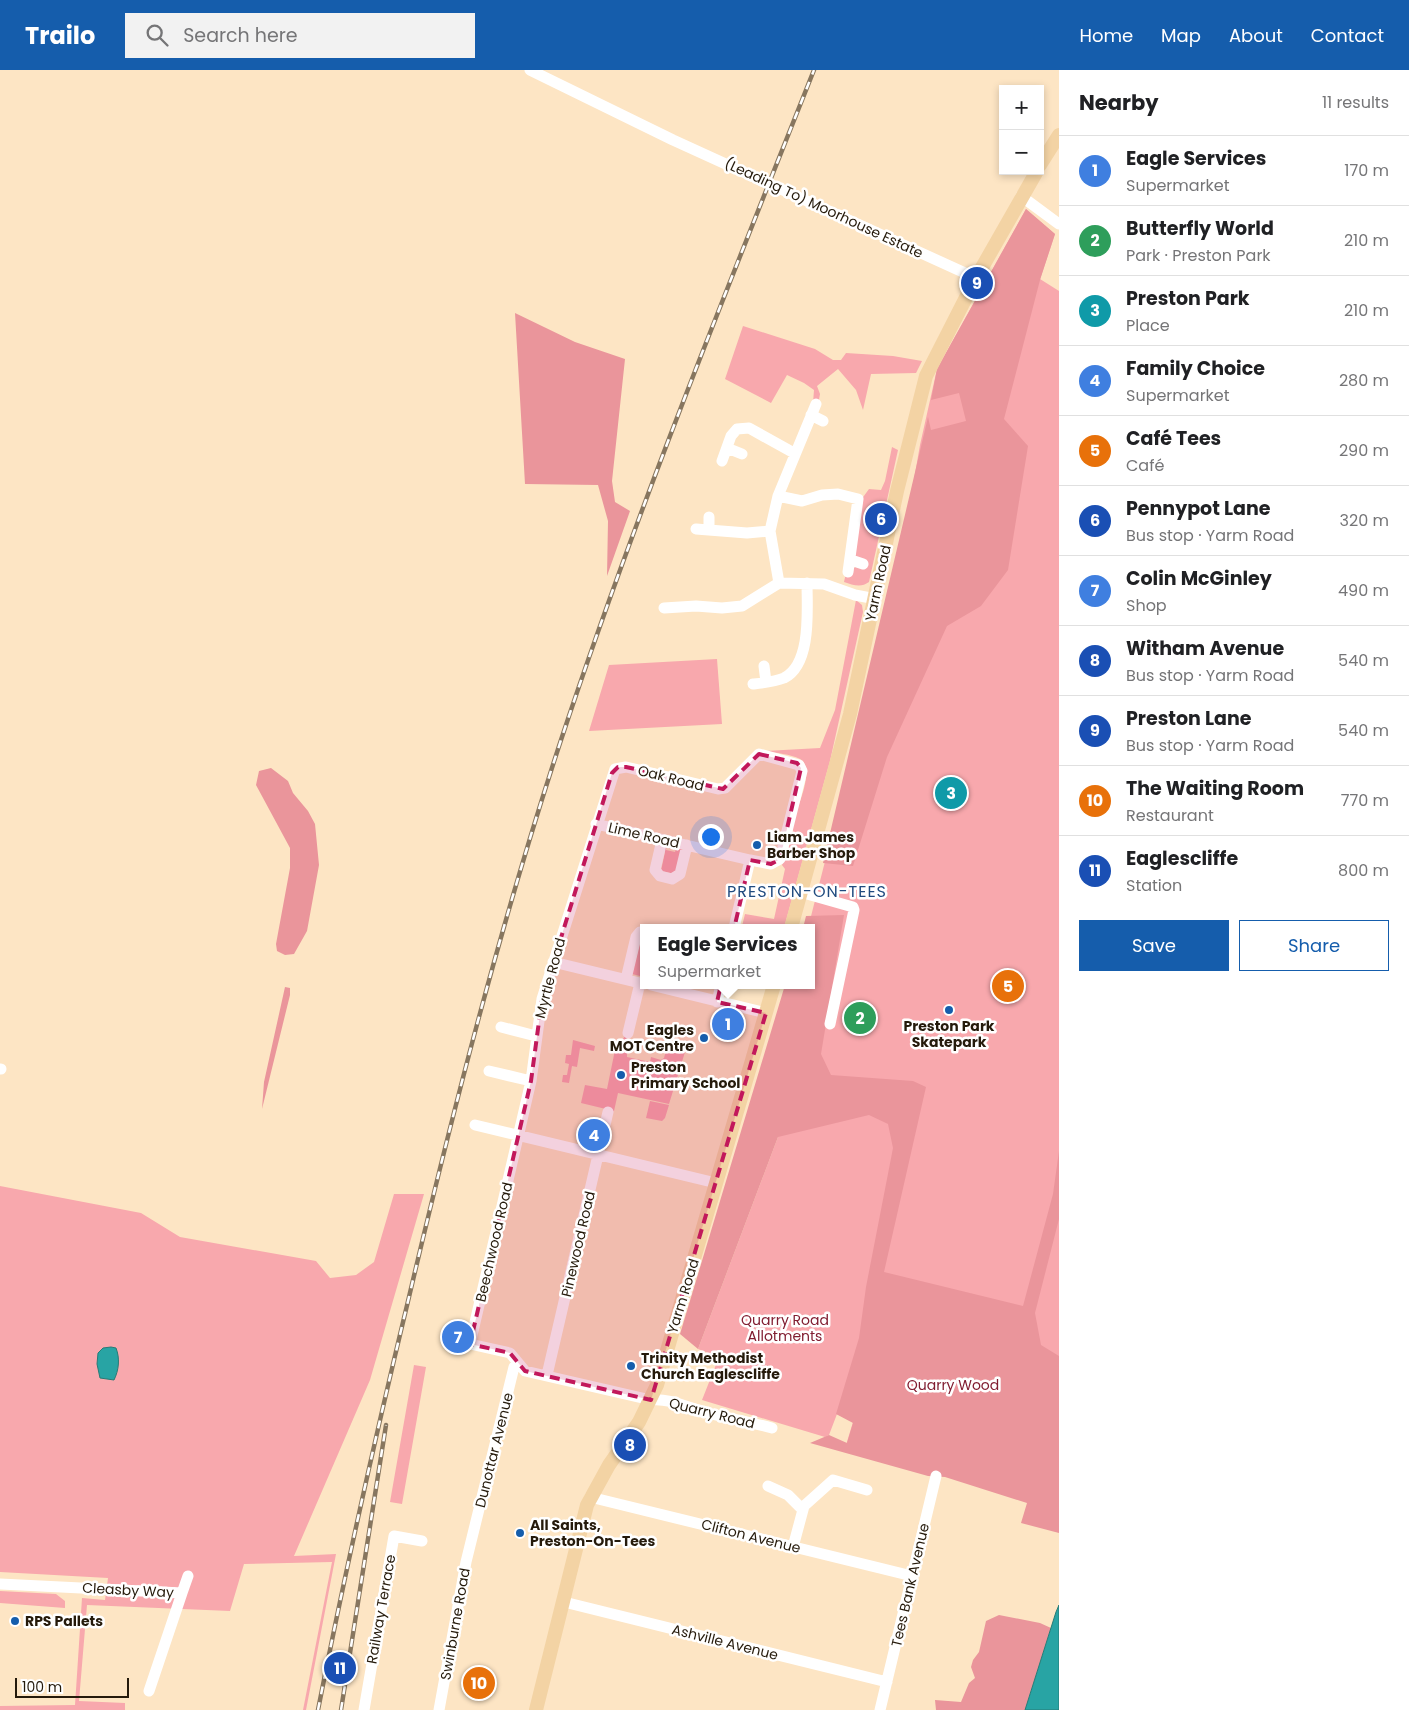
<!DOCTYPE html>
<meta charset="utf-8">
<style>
body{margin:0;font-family:Poppins,sans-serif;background:#f2f2f2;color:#202124}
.controls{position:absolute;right:15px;top:15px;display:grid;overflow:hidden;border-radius:0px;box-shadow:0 2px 8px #0003}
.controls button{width:45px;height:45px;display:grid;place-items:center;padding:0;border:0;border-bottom:1px solid #e0e0e0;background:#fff;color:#202124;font:25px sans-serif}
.scale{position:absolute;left:15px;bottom:12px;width:114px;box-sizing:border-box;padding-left:5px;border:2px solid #251a0b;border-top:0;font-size:14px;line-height:18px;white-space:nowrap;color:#251a0b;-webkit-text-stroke:4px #fff;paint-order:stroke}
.you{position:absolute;left:710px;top:766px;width:18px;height:18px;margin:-12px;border:4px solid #fff;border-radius:50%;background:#1a73e8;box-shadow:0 0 0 8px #1a73e833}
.badge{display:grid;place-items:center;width:32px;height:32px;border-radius:50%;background:#155dac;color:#fff;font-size:16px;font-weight:700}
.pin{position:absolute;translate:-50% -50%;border:2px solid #fff;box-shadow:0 1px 5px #0006}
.popup{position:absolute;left:640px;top:854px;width:175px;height:65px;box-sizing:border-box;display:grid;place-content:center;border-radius:0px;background:#fff;filter:drop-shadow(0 1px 4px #0005);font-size:16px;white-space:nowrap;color:#757577}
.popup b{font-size:19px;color:#202124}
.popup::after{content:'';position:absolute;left:50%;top:100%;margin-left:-10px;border:10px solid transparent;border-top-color:#fff}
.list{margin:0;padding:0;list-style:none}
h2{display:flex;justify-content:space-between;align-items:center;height:65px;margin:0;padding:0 20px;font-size:21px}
h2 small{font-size:16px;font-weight:400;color:#757577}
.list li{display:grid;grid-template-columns:32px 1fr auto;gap:15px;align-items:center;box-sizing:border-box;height:70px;padding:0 20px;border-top:1px solid #e0e0e0}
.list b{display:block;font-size:19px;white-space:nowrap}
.list p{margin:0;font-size:16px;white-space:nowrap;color:#757577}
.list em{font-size:16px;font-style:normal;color:#757577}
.actions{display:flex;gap:10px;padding:15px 20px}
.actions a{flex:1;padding:11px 0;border:1px solid #155dac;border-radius:0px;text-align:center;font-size:18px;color:#155dac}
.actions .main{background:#155dac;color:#fff}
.icon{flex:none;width:28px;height:28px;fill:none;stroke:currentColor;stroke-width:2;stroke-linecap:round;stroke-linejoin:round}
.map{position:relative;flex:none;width:1059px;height:1640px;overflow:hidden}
header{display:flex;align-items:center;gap:30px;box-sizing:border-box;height:70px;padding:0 25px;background:#155dac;color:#fff}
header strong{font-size:24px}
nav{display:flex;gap:28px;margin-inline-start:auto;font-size:18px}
.search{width:350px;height:45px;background:#f2f2f2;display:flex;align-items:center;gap:12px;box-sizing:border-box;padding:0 18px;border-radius:0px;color:#757577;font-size:19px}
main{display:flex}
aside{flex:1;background:#fff}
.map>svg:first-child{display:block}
.green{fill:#f8a8ad}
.forest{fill:#ea959b}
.water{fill:#28a4a4;stroke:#277b76}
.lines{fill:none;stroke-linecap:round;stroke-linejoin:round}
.minor{stroke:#fff;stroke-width:11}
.major{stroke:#f3d3a4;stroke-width:14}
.rail-casing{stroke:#87765f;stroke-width:4.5}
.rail{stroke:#fff;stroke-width:2.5;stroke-dasharray:8;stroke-linecap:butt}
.marked{fill:#c2185b;fill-opacity:0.2;stroke:#c2185b;stroke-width:4;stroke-dasharray:10 6;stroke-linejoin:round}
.poi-dot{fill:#155dac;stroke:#fff;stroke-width:2}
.labels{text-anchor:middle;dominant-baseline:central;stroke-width:5;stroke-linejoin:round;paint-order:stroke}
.street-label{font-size:14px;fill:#251a0b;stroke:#fff}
.poi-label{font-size:14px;font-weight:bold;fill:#251a0b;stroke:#fff;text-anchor:start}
.park-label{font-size:14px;fill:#811d31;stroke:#fff}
.quarter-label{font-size:16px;letter-spacing:1px;fill:#204b7f;stroke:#fff}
</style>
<header>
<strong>Trailo</strong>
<div class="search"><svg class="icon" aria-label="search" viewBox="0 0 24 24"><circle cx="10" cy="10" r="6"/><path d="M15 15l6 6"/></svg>Search here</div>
<nav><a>Home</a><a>Map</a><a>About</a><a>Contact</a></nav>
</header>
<main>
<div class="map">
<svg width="1059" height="1640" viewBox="0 0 1059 1640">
<rect width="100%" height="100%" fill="#fde5c4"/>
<!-- green -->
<path class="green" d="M 1026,139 L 1055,164 L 1040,209 L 1059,221 L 1059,1442 L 846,1375 L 853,1352 L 837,1344 L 829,1365 L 825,1367 L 702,1330 L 717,1292 L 716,1286 L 698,1279 L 778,1067 L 812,915 L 812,858 L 808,858 L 867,627 L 909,438 L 920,375 L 937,299 Z
M 743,256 L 815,279 L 833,290 L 841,290 L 846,283 L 893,286 L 922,291 L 916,303 L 871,304 L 863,340 L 856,320 L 838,299 L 817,316 L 820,324 L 818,335 L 813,333 L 814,320 L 804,313 L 787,305 L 771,333 L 725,309 Z
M 892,377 L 898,380 L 869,512 C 861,518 853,515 844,512 L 846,503 L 857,496 L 855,486 L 861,430 L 869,419 L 881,420 L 885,411 Z
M 856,530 L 862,535 L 863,542 L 830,691 L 784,858 L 750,858 L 742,856 L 745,844 L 774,849 L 785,799 L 782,795 C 787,785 790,773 793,760 L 791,757 C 795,742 817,698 800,689 C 790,684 776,683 765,681 L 820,678 L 835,640 Z
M 717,589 L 722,654 L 589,661 L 609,595 Z
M 667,774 L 666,780 L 675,782 L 677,776 L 682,778 L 675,804 L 661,801 L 665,782 L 662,779 Z
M 644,866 L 644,907 L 632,904 L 641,869 Z
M 625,965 L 628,965 L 624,982 L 627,983 L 627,987 L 650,992 L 651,987 L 661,990 L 664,988 L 667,977 L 685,982 L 669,1034 L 618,1023 L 614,1041 L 581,1033 L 585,1015 L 607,1019 L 615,980 L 618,981 Z
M 573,970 L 595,976 L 594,981 L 580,978 L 577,997 L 572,996 L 569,1013 L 562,1012 L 563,1005 L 567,1005 L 569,994 L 565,993 L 566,985 L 571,985 Z
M 650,1031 L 669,1035 L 665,1048 L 662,1051 L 646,1048 Z
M 0,1116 L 141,1143 L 180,1167 L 316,1191 L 330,1208 L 356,1205 L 374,1192 L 394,1124 L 424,1124 L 370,1310 L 294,1486 L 336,1484 L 306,1640 L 303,1640 L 332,1492 L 244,1494 L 230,1541 L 87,1535 L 79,1631 L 125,1633 L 125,1640 L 0,1640 L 0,1636 L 75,1635 L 82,1528 L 105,1530 L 108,1508 L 0,1502 Z
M 414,1295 L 426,1297 L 402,1434 L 390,1432 Z
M 0,1521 L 56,1524 L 65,1531 L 65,1538 L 0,1533 Z"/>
<!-- forest -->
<path class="forest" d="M 1026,139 L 1055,164 L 1040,210 L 1004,349 L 1028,376 L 1008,500 L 981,536 L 947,556 L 887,687 L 853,796 L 823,793 L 928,347 L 931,360 L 966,351 L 959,323 L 931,330 L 937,299 Z
M 515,243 L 575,272 L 625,289 L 612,411 L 615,432 L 630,441 L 607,506 L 608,451 L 598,415 L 525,414 Z
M 271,698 L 288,711 L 293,723 L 308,741 L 315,754 L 319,795 L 307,861 L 294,884 L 285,885 L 277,881 L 276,874 L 290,798 L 290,778 L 256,715 L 259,701 Z
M 844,845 L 821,984 L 831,1005 L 913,1011 L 926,1017 L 884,1202 L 1023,1236 L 1053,1124 L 1059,1081 L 1059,1149 L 1035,1243 L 1041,1275 L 1059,1286 L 1059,1463 L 1021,1453 L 1027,1433 L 945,1407 L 928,1406 L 810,1373 L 829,1365 L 847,1373 L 853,1353 L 836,1344 L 859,1268 L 866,1217 L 893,1078 L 888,1054 L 869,1045 L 778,1067 L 698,1279 L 680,1264 L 785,915 L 812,915 L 812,858 L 803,858 L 806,846 Z
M 285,917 L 290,918 L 290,925 L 262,1039 L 264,1012 Z
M 999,1545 L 1040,1553 L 1051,1558 L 1025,1640 L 936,1640 L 935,1630 L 961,1632 L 969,1613 L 975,1608 L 971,1597 L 973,1590 L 979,1582 L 986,1551 Z"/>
<!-- water -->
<path class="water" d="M 111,1277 L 116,1278 C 120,1288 119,1300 114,1310 L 100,1308 L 97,1294 L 98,1283 L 103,1278 Z
M 1059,1535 L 1059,1640 L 1025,1640 L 1056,1542 Z"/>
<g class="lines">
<!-- minor -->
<path class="minor" d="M 530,0 L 673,70 L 976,208
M 1021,126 L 1059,154
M 816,334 L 778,426 L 770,461 L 779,513 L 824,514 L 855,525 L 876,529
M 811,345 L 823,351
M 727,378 L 742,384
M 722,391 L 731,366 L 737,359 L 749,358 L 794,383
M 778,426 L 802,431 L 822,425 L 838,424 L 858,429 L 848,502
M 696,459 L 747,463 L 770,461
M 709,460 L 709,447
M 851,490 L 863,494
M 664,538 L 696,536 L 722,538 L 742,536 L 779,513
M 764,596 L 766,612
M 753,614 C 763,613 774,612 784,608 C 812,594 807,539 807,513
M 596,754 L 750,790
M 662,770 L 655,800 L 660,806 L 672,809 L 680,804 L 687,775
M 800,822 L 853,837 L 854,840 L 830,954
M 734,858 L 750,790 L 771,794 L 780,789 L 802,701 L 799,695 L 759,684 L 725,718 L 718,719 L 626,697 L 615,699 L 542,929 L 531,1011 L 470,1274 L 510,1283 L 525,1301 L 651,1330 C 669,1328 686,1337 704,1342 C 726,1348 750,1352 772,1358
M 553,892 L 644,914
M 626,909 L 636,867 L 640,862 L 644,863
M 651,915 L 766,943
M 717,932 L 721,915
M 501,957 L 536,966
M 628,963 L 640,913
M 0,999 L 1,999
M 489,1001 L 531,1011
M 475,1055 L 716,1113
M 547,1305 L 608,1042
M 768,1416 L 788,1425 L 802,1439
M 590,1427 L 912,1506
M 793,1477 L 804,1436 L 833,1410 L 867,1420
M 0,1514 L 182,1523 L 149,1621
M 182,1523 L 188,1506
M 564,1532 L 887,1612
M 364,1640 L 394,1466 L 422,1471
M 439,1640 L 466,1492 L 514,1297 L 519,1294
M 880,1640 L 936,1406"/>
<!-- major -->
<path class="major" d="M 1040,95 L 1059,65
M 791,858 L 850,644 L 897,421 L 926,306 L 976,208 L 1037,101
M 536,1640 L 587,1435 L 609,1395 L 639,1352 L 657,1315 L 774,915"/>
<defs>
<path id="rail" d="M 318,1640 C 345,1502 376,1364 409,1227 C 453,1040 501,853 561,670 C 636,443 726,222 814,0
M 341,1640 L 386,1355"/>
</defs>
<!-- rail casing -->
<use href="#rail" class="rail-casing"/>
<!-- rail -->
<use href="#rail" class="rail"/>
</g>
<!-- marked area -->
<path class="marked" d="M 759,684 L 797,693 L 801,698 L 780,789 L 771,794 L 750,790 L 717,932 L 766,943 L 651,1330 L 525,1301 L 510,1283 L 470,1274 L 531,1011 L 542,929 L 612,703 L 618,697 L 626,697 L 723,719 Z"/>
<!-- markers -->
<g class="poi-dot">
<circle cx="757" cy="775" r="5"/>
<circle cx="949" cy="940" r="5"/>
<circle cx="704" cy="968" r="5"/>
<circle cx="621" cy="1005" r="5"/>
<circle cx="631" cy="1296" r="5"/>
<circle cx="520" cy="1463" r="5"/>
<circle cx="15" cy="1551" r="5"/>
</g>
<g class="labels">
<!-- street labels -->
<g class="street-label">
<text transform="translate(824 138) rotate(25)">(Leading To) Moorhouse Estate</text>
<text transform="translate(878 513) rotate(-78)">Yarm Road</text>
<text transform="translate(671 708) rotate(14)">Oak Road</text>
<text transform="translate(644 765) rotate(13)">Lime Road</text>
<text transform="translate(550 908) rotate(-75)">Myrtle Road</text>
<text transform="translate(494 1172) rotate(-77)">Beechwood Road</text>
<text transform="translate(578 1174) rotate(-77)">Pinewood Road</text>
<text transform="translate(683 1226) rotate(-73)">Yarm Road</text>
<text transform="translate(712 1343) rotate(14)">Quarry Road</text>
<text transform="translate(494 1380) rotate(-76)">Dunottar Avenue</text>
<text transform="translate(751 1466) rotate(14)">Clifton Avenue</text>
<text transform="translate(910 1515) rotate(-77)">Tees Bank Avenue</text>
<text transform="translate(128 1520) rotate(3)">Cleasby Way</text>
<text transform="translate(381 1539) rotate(-80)">Railway Terrace</text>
<text transform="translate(455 1554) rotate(-80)">Swinburne Road</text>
<text transform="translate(725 1572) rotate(14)">Ashville Avenue</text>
</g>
<!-- poi labels -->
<g class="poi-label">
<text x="767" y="767">Liam James<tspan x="767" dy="16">Barber Shop</tspan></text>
<text x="949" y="956" text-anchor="middle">Preston Park<tspan x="949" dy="16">Skatepark</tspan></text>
<text x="694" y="960" text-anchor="end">Eagles<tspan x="694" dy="16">MOT Centre</tspan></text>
<text x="631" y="997">Preston<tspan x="631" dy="16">Primary School</tspan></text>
<text x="641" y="1288">Trinity Methodist<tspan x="641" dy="16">Church Eaglescliffe</tspan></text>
<text x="530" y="1455">All Saints,<tspan x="530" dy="16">Preston-On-Tees</tspan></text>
<text x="25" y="1551">RPS Pallets</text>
</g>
<!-- park labels -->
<g class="park-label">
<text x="785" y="1250">Quarry Road<tspan x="785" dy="16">Allotments</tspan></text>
<text x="953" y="1315">Quarry Wood</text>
</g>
<!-- quarter labels -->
<g class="quarter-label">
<text x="807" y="821">PRESTON-ON-TEES</text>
</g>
</g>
</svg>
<div class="controls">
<button>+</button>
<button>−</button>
</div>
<div class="scale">100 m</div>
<div class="you"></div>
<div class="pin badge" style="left:728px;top:954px;background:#3f7fe0">1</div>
<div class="popup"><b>Eagle Services</b>Supermarket</div>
<div class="pin badge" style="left:860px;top:948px;background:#2e9e5b">2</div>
<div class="pin badge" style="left:951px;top:723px;background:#0f9aa8">3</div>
<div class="pin badge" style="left:594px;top:1065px;background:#3f7fe0">4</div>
<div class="pin badge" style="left:1008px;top:916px;background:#e8710a">5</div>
<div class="pin badge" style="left:881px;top:449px;background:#1a4fb4">6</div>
<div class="pin badge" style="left:458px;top:1267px;background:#3f7fe0">7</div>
<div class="pin badge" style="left:630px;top:1375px;background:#1a4fb4">8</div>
<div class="pin badge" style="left:977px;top:213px;background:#1a4fb4">9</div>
<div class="pin badge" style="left:479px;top:1613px;background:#e8710a">10</div>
<div class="pin badge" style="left:340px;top:1598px;background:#1a4fb4">11</div>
</div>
<aside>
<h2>Nearby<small>11 results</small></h2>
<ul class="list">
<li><span class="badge" style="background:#3f7fe0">1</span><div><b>Eagle Services</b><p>Supermarket</p></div><em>170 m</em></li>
<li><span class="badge" style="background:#2e9e5b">2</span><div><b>Butterfly World</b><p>Park · Preston Park</p></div><em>210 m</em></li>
<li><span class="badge" style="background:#0f9aa8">3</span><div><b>Preston Park</b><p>Place</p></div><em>210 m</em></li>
<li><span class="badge" style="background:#3f7fe0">4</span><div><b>Family Choice</b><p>Supermarket</p></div><em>280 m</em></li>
<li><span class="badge" style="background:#e8710a">5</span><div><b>Café Tees</b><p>Café</p></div><em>290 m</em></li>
<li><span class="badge" style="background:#1a4fb4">6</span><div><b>Pennypot Lane</b><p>Bus stop · Yarm Road</p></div><em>320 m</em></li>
<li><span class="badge" style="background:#3f7fe0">7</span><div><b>Colin McGinley</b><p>Shop</p></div><em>490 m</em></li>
<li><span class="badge" style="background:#1a4fb4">8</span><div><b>Witham Avenue</b><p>Bus stop · Yarm Road</p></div><em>540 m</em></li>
<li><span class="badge" style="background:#1a4fb4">9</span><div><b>Preston Lane</b><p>Bus stop · Yarm Road</p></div><em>540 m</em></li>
<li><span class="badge" style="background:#e8710a">10</span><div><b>The Waiting Room</b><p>Restaurant</p></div><em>770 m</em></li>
<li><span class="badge" style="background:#1a4fb4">11</span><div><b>Eaglescliffe</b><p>Station</p></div><em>800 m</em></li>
</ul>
<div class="actions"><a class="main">Save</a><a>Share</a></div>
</aside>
</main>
